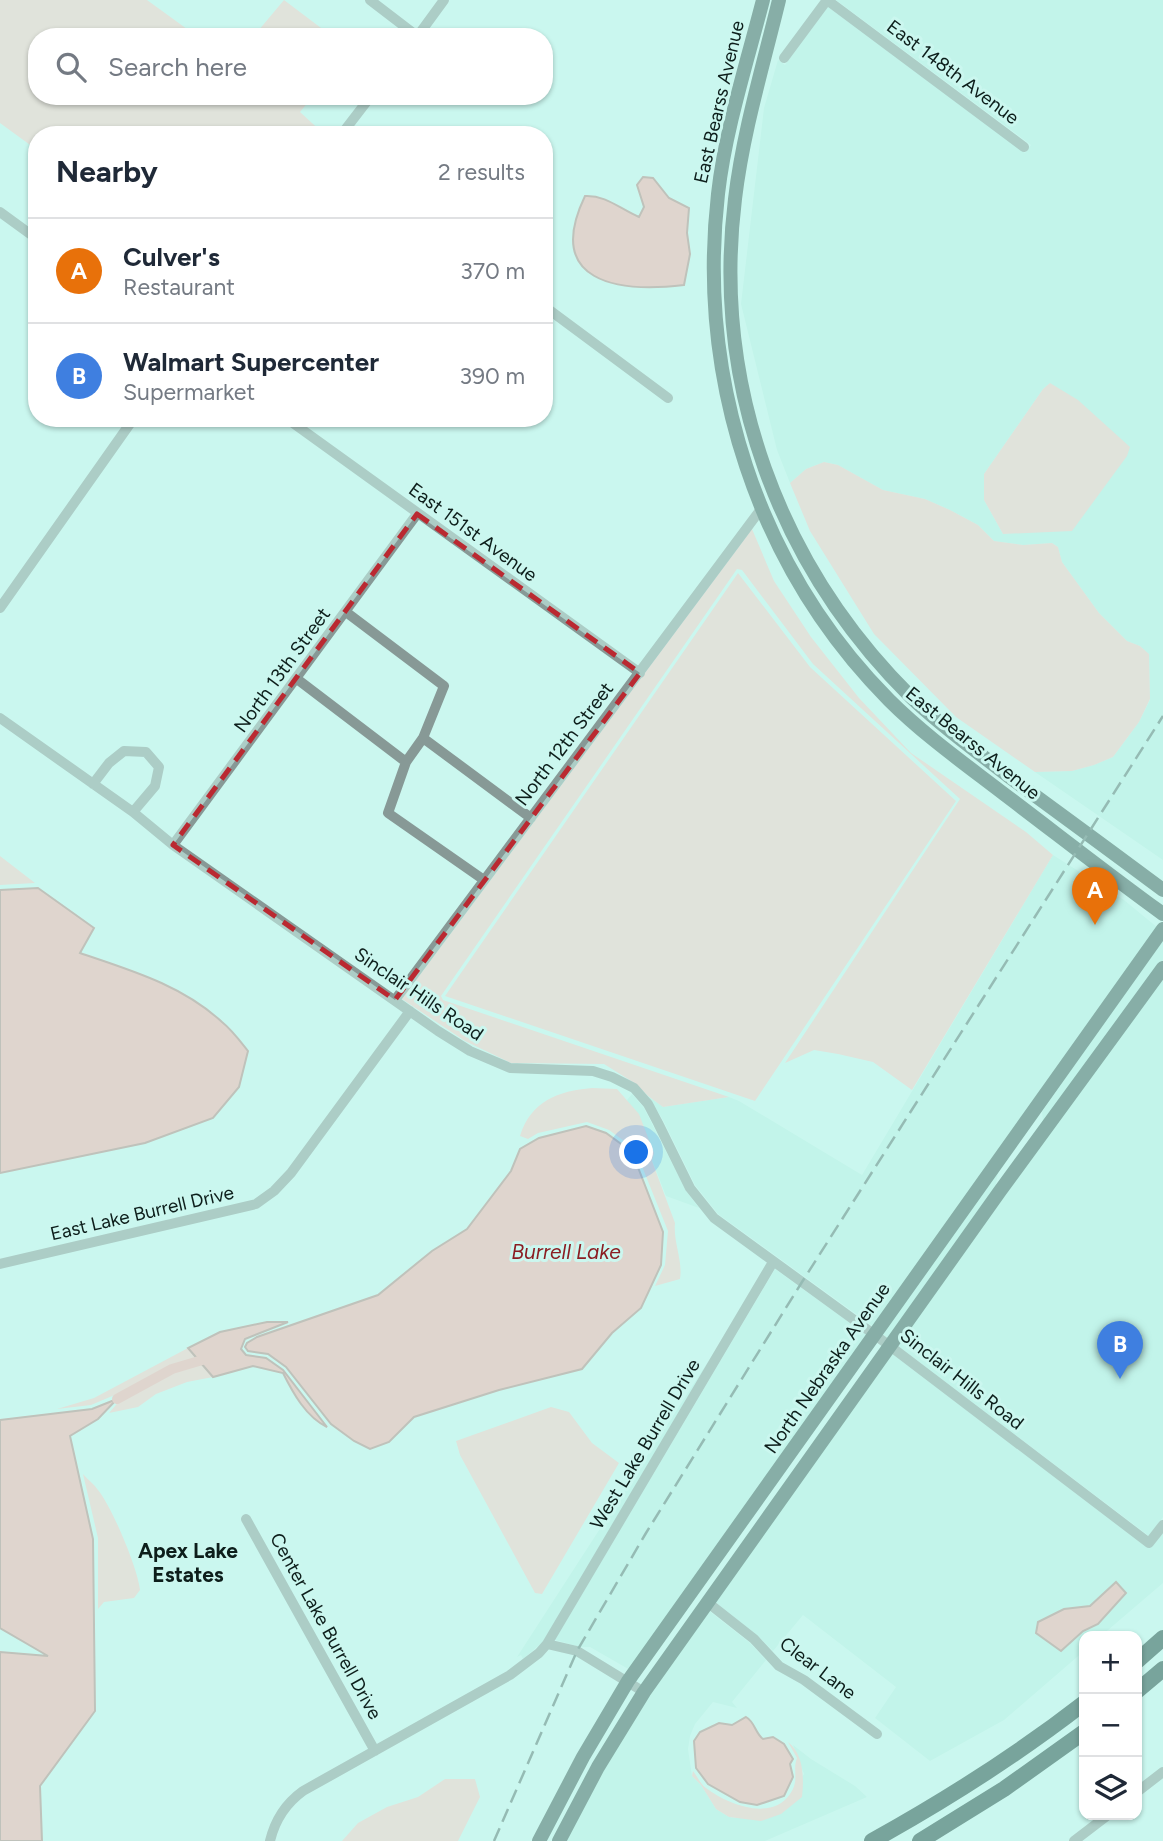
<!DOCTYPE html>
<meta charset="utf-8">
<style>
body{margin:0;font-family:Figtree,sans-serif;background:#f6f6f7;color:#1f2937}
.controls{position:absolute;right:21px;bottom:21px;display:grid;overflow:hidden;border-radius:14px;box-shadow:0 2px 5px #0004}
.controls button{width:63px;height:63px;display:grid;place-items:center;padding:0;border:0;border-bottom:2px solid #e0e1e3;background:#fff;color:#1f2937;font:35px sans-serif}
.you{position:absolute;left:637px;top:1153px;width:24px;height:24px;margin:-18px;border:5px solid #fff;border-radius:50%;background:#1a73e8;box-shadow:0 0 0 10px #1a73e833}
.badge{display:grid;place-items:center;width:46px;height:46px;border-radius:50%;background:#7c3aed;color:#fff;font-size:23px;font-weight:700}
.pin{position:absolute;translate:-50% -58px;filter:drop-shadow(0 2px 4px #0008)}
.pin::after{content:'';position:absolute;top:37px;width:24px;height:21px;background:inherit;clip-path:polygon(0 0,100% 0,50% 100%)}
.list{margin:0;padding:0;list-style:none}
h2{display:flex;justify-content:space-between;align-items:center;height:91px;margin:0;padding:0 28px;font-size:30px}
h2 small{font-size:23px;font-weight:400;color:#747a83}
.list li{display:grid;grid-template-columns:46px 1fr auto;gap:21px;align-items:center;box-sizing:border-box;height:105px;padding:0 28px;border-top:2px solid #e0e1e3}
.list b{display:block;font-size:26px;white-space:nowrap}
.list p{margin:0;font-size:23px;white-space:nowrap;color:#747a83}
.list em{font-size:23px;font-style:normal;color:#747a83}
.icon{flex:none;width:38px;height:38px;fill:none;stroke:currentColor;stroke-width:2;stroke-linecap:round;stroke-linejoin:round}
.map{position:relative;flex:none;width:1163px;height:1841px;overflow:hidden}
.search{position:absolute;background:#fff;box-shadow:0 2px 5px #0004;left:28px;top:28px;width:525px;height:77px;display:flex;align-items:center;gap:18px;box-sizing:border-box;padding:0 24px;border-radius:28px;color:#747a83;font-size:26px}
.panel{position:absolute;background:#fff;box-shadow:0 2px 5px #0004;left:28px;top:126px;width:525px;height:301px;border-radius:28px}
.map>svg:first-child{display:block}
.built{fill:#b8efe4;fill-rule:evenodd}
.green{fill:#fac9c4}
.water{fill:#f9aca6;stroke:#b2817c;stroke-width:2}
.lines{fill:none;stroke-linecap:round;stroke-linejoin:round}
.canal{stroke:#f9aca6;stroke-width:10}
.minor{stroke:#879996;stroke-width:10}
.major{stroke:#355650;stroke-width:14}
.highway{stroke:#153e38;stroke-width:16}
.rail{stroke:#56726d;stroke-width:2.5;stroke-dasharray:14 7;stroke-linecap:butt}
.marked{fill:none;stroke:#ba2931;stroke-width:5;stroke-dasharray:14 9;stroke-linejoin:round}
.labels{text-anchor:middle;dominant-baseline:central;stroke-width:6;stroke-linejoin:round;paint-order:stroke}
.street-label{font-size:19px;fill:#0d1e1b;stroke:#cbf7ef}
.water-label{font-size:21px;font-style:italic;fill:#8b1e23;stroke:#cbf7ef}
.neighbourhood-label{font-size:21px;font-weight:bold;fill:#0d1e1b;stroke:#cbf7ef}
</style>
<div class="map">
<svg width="1163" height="1841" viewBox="0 0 1163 1841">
<rect width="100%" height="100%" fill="#cbf7ef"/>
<!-- built -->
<path class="built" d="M 836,0 L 1163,0 L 1163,860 L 1035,772 L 1072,771 L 1094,765 L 1113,757 L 1139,722 L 1150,700 L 1149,654 L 1140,646 L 1127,641 L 1099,613 L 1062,562 L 1058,547 L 1052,543 L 1023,545 L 994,541 L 978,525 L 950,510 L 925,499 L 883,490 L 838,465 L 824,462 L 806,469 L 790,483 L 777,450 L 741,304 L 764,108 L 778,60 L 785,65 L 828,7 L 1025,153 L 1031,145 ZM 1050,383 L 1013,533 L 1003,534 L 984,500 L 984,474 L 1043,389 Z
M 1053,855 L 1124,900 L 1158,928 L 874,1327 L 718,1214 L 695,1185 L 663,1120 L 648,1096 L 663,1107 L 729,1097 L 739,1101 L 862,1175 Z
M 1163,937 L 1163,960 L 1100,1047 L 1043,1121 L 1042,1112 Z
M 1163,976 L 1163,1517 L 1149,1536 L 897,1345 Z
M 632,1094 L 644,1108 L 686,1191 L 699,1208 L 666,1196 L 652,1160 L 654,1152 L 627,1100 Z
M 1033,1121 L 998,1172 L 995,1190 L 890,1339 L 881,1333 Z
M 775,1269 L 868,1336 L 630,1670 L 590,1647 L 580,1647 L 555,1640 Z
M 891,1353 L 1146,1547 L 1153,1546 L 1163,1533 L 1163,1583 L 1101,1636 L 1084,1636 L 1084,1651 L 1004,1720 L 930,1761 L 875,1718 L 896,1687 L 803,1615 L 773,1651 L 757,1635 L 714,1601 ZM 1116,1582 L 1126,1593 L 1098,1624 L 1083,1631 L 1064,1609 L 1090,1606 Z
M 711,1357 L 544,1641 L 523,1659 L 521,1655 L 517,1657 Z
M 708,1610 L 750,1643 L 766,1660 L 732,1702 L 737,1708 L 713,1702 L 695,1724 L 690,1736 L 688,1749 L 692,1776 L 701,1785 L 716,1809 L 729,1817 L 735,1818 L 781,1814 L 804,1774 L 793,1745 L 811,1759 L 855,1786 L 867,1797 L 765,1841 L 564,1841 L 627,1728 Z"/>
<!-- green -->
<path class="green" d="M 0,0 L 147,0 L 198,37 L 37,37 L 37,96 L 313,96 L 300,112 L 325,135 L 37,135 L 37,150 L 0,123 Z
M 284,0 L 333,37 L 253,37 Z
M 1050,383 L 1078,400 L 1130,447 L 1127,456 L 1072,531 L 1003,534 L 984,500 L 984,474 L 1043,389 Z
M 824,462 L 838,465 L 883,490 L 925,499 L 950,510 L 978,525 L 994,541 L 1023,545 L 1052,543 L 1058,547 L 1062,562 L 1099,613 L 1127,641 L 1140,646 L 1149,654 L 1150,699 L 1139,722 L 1113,757 L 1094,765 L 1072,771 L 1035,772 L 956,717 L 874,634 L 810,531 L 790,483 L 806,469 Z
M 752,529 L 774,581 L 811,637 L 859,698 L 911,753 L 1026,832 L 1053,855 L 912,1090 L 873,1062 L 838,1054 L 814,1050 L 785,1063 L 960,799 L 813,664 L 742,570 L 737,569 L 441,996 L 443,1000 L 729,1097 L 663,1107 L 648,1096 L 636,1084 L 604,1064 L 511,1063 L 465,1041 L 402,999 Z
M 738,573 L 810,667 L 956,801 L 755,1101 L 445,996 Z
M 0,856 L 35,883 L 0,885 Z
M 592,1088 L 617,1089 L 639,1114 L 654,1153 L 652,1161 L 675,1223 C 673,1242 683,1260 680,1279 L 655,1286 L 665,1265 L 668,1231 L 635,1149 L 609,1130 L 587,1122 L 538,1133 L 528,1139 L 520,1136 C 531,1101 558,1091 592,1088 Z
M 188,1348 L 213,1377 L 187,1382 L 156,1394 L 138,1407 L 109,1413 L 121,1399 L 117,1394 L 91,1405 L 57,1409 L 94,1398 Z
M 551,1407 L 569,1412 L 592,1443 L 619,1463 L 542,1594 L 535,1593 L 460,1455 L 456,1441 Z
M 83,1474 C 88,1480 94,1484 98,1490 C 112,1507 138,1569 140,1590 L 134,1598 L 104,1602 L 98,1609 L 98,1538 Z
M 788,1742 C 804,1754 804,1779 802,1797 L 781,1814 L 761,1821 L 729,1817 L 716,1809 L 701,1785 L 692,1776 L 693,1771 C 697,1776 701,1785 706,1788 C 727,1804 771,1822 790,1794 C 800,1780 792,1771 797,1758 Z
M 445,1779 L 475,1779 L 480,1797 L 458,1841 L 342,1841 L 358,1823 L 387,1807 L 418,1797 Z"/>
<!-- water -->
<path class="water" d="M 643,177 L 653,178 L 669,198 L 689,208 L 687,233 L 690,254 L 684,285 C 617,293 544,282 585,196 C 606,195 620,209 639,217 L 644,207 L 637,185 Z
M 38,888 L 94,928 L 80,953 C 130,970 182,985 222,1022 C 232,1030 240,1041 248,1051 L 239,1087 L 213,1118 L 145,1143 L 0,1173 L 0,890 Z
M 586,1126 L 606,1133 L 632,1152 L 663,1232 L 661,1265 L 641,1308 L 612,1333 L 582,1369 L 499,1390 L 414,1417 L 389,1442 L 370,1449 L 354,1441 L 331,1424 L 286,1367 L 268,1354 L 248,1351 L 245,1347 L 247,1343 L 257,1337 L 378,1295 L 432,1251 L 467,1229 L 511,1171 L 520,1149 L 539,1138 Z
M 267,1322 L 288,1322 L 245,1339 L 241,1349 L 246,1355 L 266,1358 L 283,1370 L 327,1427 C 306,1417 293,1393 283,1373 L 253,1366 L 213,1377 L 188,1348 L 220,1332 Z
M 117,1399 L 98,1419 L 70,1436 L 93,1539 L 95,1711 L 40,1786 L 42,1841 L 0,1841 L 0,1652 L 48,1656 L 0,1628 L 0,1420 L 92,1409 Z
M 1116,1582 L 1126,1593 L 1098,1624 L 1083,1631 L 1061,1651 L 1036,1633 L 1038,1622 L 1064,1609 L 1090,1606 Z
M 746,1717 C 755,1722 755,1733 763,1739 L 773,1737 L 784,1744 L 793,1759 L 790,1764 L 793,1777 L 784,1796 L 757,1805 L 740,1802 L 708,1784 L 696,1768 L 694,1741 L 700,1732 L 719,1723 L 732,1725 Z"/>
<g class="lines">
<!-- canal -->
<path class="canal" d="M 117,1399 L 172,1369 L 209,1358"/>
<!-- minor -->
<path class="minor" d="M 370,0 L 417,36
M 827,0 L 1024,147
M 417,37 L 444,0
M 784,58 L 827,0
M 341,135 L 371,96
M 0,212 L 37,239
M 544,306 L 668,398
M 286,418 L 640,673
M 0,608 L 134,418
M 346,612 L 444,686 L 423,738 L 406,762 L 388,813 L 484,880
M 297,679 L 406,762
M 0,718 L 133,812 L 173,845 L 438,1031 L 470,1051 L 510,1068 L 593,1071 L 612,1077 L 634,1088 L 648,1104 L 658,1123 L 690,1188 L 714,1218 L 890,1346 L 1149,1543 L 1163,1525
M 423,738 L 531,818
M 93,784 L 109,763 L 124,751 L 146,752 L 159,767 L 155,786 L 133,812
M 173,845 L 417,514
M 395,1000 L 761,509
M 0,1264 L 256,1204 L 274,1191 L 291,1173 L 410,1011
M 246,1519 L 375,1751
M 707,1602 L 754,1639 L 779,1666 L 804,1680 L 877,1734
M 547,1644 L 773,1262
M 1137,1792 L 1163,1772
M 270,1841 C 275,1820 285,1804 303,1791 L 510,1675 L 539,1653 L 547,1644 L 577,1651 L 644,1692
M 1074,1841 L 1108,1815"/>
<!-- major -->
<path class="major" d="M 763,0 C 747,62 725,131 718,194 C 697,378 757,567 889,700 C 924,735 965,764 1004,794 C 1057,834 1109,875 1163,914
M 779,0 C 763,66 743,132 735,199 C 712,385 779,566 911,697 C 941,726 975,750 1007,775 C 1059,813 1111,851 1163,890
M 539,1841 L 583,1757 L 628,1681 L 1163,929
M 559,1841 L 598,1767 L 644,1692 L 1000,1191 L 1163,968"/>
<!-- highway -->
<path class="highway" d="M 1137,1661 L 1163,1638
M 1137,1691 L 1163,1669
M 872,1841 C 946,1800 1017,1755 1084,1703
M 920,1841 L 1004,1789 L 1084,1732"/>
<!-- rail -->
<path class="rail" d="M 494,1841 L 577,1651 L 646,1533 L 802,1282 L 1163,716"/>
</g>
<!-- marked area -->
<path d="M0 0H1163V1841H0ZM 417,514 L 640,673 L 395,1000 L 173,845 Z" fill="#cbf7ef" fill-opacity=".55" fill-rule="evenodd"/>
<path class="marked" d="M 417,514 L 640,673 L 395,1000 L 173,845 Z"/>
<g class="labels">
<!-- street labels -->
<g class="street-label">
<text transform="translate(953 72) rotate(37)">East 148th Avenue</text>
<text transform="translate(719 102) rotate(-77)">East Bearss Avenue</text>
<text transform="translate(473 532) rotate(36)">East 151st Avenue</text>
<text transform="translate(282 670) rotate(-54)">North 13th Street</text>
<text transform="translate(973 743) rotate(39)">East Bearss Avenue</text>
<text transform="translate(564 744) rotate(-53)">North 12th Street</text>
<text transform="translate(419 994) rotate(34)">Sinclair Hills Road</text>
<text transform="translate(142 1213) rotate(-13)">East Lake Burrell Drive</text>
<text transform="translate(827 1368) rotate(-55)">North Nebraska Avenue</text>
<text transform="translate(962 1379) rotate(38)">Sinclair Hills Road</text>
<text transform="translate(645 1444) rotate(-59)">West Lake Burrell Drive</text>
<text transform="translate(326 1626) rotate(61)">Center Lake Burrell Drive</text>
<text transform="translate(818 1668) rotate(37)">Clear Lane</text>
</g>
<!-- water labels -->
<g class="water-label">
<text x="566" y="1251">Burrell Lake</text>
</g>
<!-- neighbourhood labels -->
<g class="neighbourhood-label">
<text x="188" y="1550">Apex Lake<tspan x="188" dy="24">Estates</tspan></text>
</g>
</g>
</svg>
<div class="controls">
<button>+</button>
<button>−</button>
<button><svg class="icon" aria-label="layers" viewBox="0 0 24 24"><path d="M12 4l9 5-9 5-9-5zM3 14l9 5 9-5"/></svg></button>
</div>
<div class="you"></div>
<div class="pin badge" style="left:1095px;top:925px;background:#e8710a">A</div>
<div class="pin badge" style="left:1120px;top:1379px;background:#3f7fe0">B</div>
<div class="search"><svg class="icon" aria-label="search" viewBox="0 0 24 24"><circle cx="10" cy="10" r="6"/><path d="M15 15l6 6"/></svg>Search here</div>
<section class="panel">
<h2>Nearby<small>2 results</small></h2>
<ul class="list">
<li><span class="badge" style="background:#e8710a">A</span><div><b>Culver's</b><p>Restaurant</p></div><em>370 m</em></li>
<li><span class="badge" style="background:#3f7fe0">B</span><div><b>Walmart Supercenter</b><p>Supermarket</p></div><em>390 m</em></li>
</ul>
</section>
</div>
